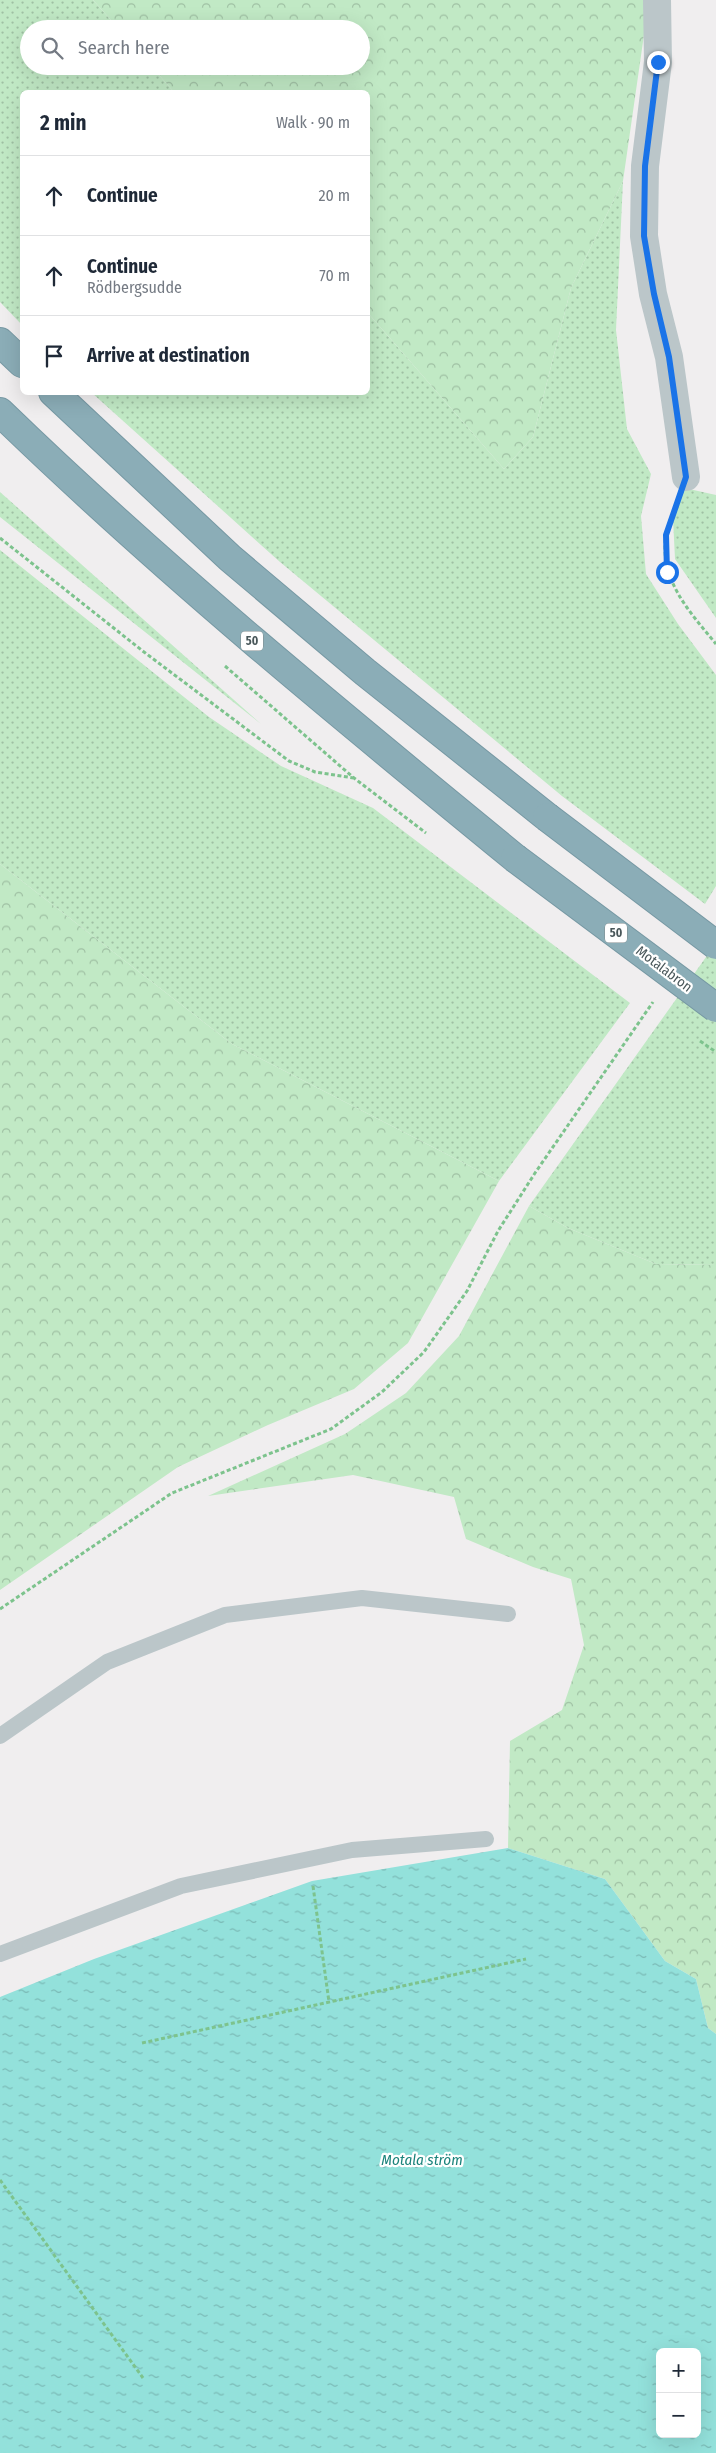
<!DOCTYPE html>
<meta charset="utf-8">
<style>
body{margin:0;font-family:"Fira Sans Condensed",sans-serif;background:#f6f6f7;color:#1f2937}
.controls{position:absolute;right:15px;bottom:15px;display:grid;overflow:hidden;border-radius:8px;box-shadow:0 5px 20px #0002}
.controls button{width:45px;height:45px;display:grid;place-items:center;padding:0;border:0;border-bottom:1px solid #e0e1e3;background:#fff;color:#1f2937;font:25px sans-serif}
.stop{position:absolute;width:15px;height:15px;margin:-11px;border:4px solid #1a73e8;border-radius:50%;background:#fff}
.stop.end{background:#1a73e8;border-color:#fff;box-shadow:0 1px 5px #0008}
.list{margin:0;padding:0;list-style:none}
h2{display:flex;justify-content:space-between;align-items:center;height:65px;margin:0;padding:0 20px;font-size:21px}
h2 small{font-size:16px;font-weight:400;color:#747a83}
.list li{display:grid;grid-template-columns:32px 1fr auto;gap:15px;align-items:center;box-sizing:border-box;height:80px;padding:0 20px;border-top:1px solid #e0e1e3}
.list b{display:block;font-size:19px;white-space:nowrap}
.list p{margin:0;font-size:16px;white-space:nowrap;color:#747a83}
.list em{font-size:16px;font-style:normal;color:#747a83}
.icon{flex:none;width:28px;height:28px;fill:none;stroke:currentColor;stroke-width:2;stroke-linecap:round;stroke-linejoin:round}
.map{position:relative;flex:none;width:716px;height:2453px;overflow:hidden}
.search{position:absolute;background:#fff;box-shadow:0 5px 20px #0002;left:20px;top:20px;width:350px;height:55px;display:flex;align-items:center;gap:12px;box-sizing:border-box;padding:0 18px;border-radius:28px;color:#747a83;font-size:19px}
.panel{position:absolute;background:#fff;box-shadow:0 5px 20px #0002;left:20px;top:90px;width:350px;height:305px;border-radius:8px}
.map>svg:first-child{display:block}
.grass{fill:url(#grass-dots)}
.forest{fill:url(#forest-crowns)}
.water{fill:url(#water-ripples);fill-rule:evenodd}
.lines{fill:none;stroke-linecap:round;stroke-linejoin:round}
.highway-casing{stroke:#7698a3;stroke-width:30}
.path{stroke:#7dc38d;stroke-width:3;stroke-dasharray:4 2.5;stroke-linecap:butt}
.lane{stroke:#bbc6c9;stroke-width:16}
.street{stroke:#bbc6c9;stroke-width:28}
.highway{stroke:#8badb7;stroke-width:28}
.highway-bridge-casing{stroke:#7698a3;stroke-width:30;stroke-linecap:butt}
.path-bridge{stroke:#7dc38d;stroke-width:3;stroke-dasharray:4 2.5;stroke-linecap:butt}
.highway-bridge{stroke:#8badb7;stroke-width:28}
.route{stroke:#1a73e8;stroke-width:6}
.labels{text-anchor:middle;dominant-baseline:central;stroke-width:4.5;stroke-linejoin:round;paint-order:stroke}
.shield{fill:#fff;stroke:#7f898b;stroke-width:1}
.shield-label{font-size:12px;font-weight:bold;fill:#485659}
.street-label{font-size:14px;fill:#485659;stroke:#fff}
.water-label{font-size:15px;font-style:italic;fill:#1b837b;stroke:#fff}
</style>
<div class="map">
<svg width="716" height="2453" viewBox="0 0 716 2453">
<defs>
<pattern id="grass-dots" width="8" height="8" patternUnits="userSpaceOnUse" patternTransform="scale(1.25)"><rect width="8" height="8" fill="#c1e9c5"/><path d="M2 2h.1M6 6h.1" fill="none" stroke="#9fc0a3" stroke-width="1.8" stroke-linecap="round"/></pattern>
<pattern id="forest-crowns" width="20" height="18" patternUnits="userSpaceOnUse" patternTransform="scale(1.25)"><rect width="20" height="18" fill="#c1e9c5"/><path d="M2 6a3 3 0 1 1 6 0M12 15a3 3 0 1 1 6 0" fill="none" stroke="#9fc0a3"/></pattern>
<pattern id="water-ripples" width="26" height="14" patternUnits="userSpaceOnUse" patternTransform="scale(1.25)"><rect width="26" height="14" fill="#93e1db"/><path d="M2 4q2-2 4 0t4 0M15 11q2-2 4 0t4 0" fill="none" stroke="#7ab9b5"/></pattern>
</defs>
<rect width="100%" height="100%" fill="#f0eeef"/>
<!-- grass -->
<path class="grass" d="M 0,0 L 93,0 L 119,29 L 29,29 L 29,66 L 151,66 L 174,92 L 22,92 L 22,325 L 0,302 Z
M 623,181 L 616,330 L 627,429 L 651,474 L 641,516 L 646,574 L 678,624 L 716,675 L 716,886 L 705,904 L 562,796 L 280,562 L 92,393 L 368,392 L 368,313 L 504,469 L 533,437 L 571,288 Z
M 680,487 L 716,495 L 716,618 L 675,559 L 673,518 Z
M 0,492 L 261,724 L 0,517 Z
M 0,550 L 209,717 L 281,766 L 373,808 L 630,1003 L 499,1181 L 232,1044 L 0,864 Z
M 716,943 L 716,1265 L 656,1264 L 568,1228 L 529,1206 Z"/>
<!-- forest -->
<path class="forest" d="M 93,0 L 649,0 L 623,181 L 571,288 L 533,437 L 504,469 L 368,313 L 368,92 L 174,92 L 151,66 L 361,66 L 361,29 L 119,29 Z
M 0,864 L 232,1044 L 499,1181 L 408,1343 L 354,1389 L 268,1425 L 178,1467 L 0,1590 Z
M 529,1206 L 568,1228 L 656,1264 L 716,1265 L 716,2034 L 708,2028 L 696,1979 L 665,1961 L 605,1879 L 508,1848 L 510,1741 L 562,1710 L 584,1645 L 571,1579 L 533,1567 L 466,1539 L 454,1497 L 353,1475 L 208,1496 L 345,1434 L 406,1393 L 459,1336 Z"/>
<!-- water -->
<path class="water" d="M 508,1848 L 605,1879 L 665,1961 L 696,1979 L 708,2028 L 716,2034 L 716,2453 L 0,2453 L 0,1997 L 94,1959 L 312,1881 ZM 660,2352 L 697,2352 L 697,2434 L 660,2434 Z"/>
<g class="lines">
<defs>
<path id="highway" d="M 0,342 L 22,363
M 53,392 L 230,558 L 365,672 L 547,817
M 0,412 C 163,570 339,714 515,858"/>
</defs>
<!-- highway casing -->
<use href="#highway" class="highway-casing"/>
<!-- path -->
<path class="path" d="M 675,508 C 672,517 668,526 666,534 C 659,580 689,611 716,644
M 0,538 L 144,652 L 289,761 L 315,772 L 354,778
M 225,666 L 354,778 L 426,833
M 0,1609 L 172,1493 L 331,1429 L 382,1392 L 424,1352 L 467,1291 L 498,1231 L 535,1173 L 653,1002
M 313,1886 L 329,2002
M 142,2043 L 526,1959
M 0,2180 L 143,2378"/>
<!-- lane -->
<path class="lane" d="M 0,1736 L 107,1662 L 225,1615 L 362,1598 L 508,1614
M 0,1954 L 181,1886 L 352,1850 L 486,1839"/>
<!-- street -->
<path class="street" d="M 657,0 L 658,62 L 645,166 L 644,236 L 653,294 L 669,357 L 686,477"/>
<!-- highway -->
<use href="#highway" class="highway"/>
<defs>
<path id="highway-bridge" d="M 547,817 L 716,945
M 515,858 L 716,1008"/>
</defs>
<!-- highway-bridge casing -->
<use href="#highway-bridge" class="highway-bridge-casing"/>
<!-- path-bridge -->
<path class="path-bridge" d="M 700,1041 L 716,1052"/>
<!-- highway-bridge -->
<use href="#highway-bridge" class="highway-bridge"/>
</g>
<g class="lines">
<!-- route -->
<path class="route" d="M 658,62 L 645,166 L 644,236 L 654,294 L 669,357 L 686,477 L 666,535 L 667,572"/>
</g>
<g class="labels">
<!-- shield labels -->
<g class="shield">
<rect x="241" y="631.5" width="22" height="19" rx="4"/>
<rect x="605" y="923.5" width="22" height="19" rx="4"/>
</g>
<g class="shield-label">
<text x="252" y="641">50</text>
<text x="616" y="933">50</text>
</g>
<!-- street labels -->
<g class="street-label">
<text transform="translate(664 969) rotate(37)">Motalabron</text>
</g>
<!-- water labels -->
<g class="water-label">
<text x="422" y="2160">Motala ström</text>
</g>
</g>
</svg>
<div class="controls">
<button>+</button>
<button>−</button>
</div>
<div class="stop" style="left:667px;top:572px"></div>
<div class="stop end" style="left:658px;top:62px"></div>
<div class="search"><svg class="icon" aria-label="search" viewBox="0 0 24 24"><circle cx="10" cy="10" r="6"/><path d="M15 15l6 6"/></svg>Search here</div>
<section class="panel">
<h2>2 min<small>Walk · 90 m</small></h2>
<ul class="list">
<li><svg class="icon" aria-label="ahead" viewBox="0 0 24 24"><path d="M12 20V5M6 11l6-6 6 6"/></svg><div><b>Continue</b></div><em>20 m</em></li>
<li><svg class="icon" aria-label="ahead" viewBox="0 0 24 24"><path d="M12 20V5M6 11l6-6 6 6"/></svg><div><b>Continue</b><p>Rödbergsudde</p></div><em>70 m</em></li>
<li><svg class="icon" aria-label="arrive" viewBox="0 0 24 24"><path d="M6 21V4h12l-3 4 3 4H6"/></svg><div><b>Arrive at destination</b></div></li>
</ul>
</section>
</div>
